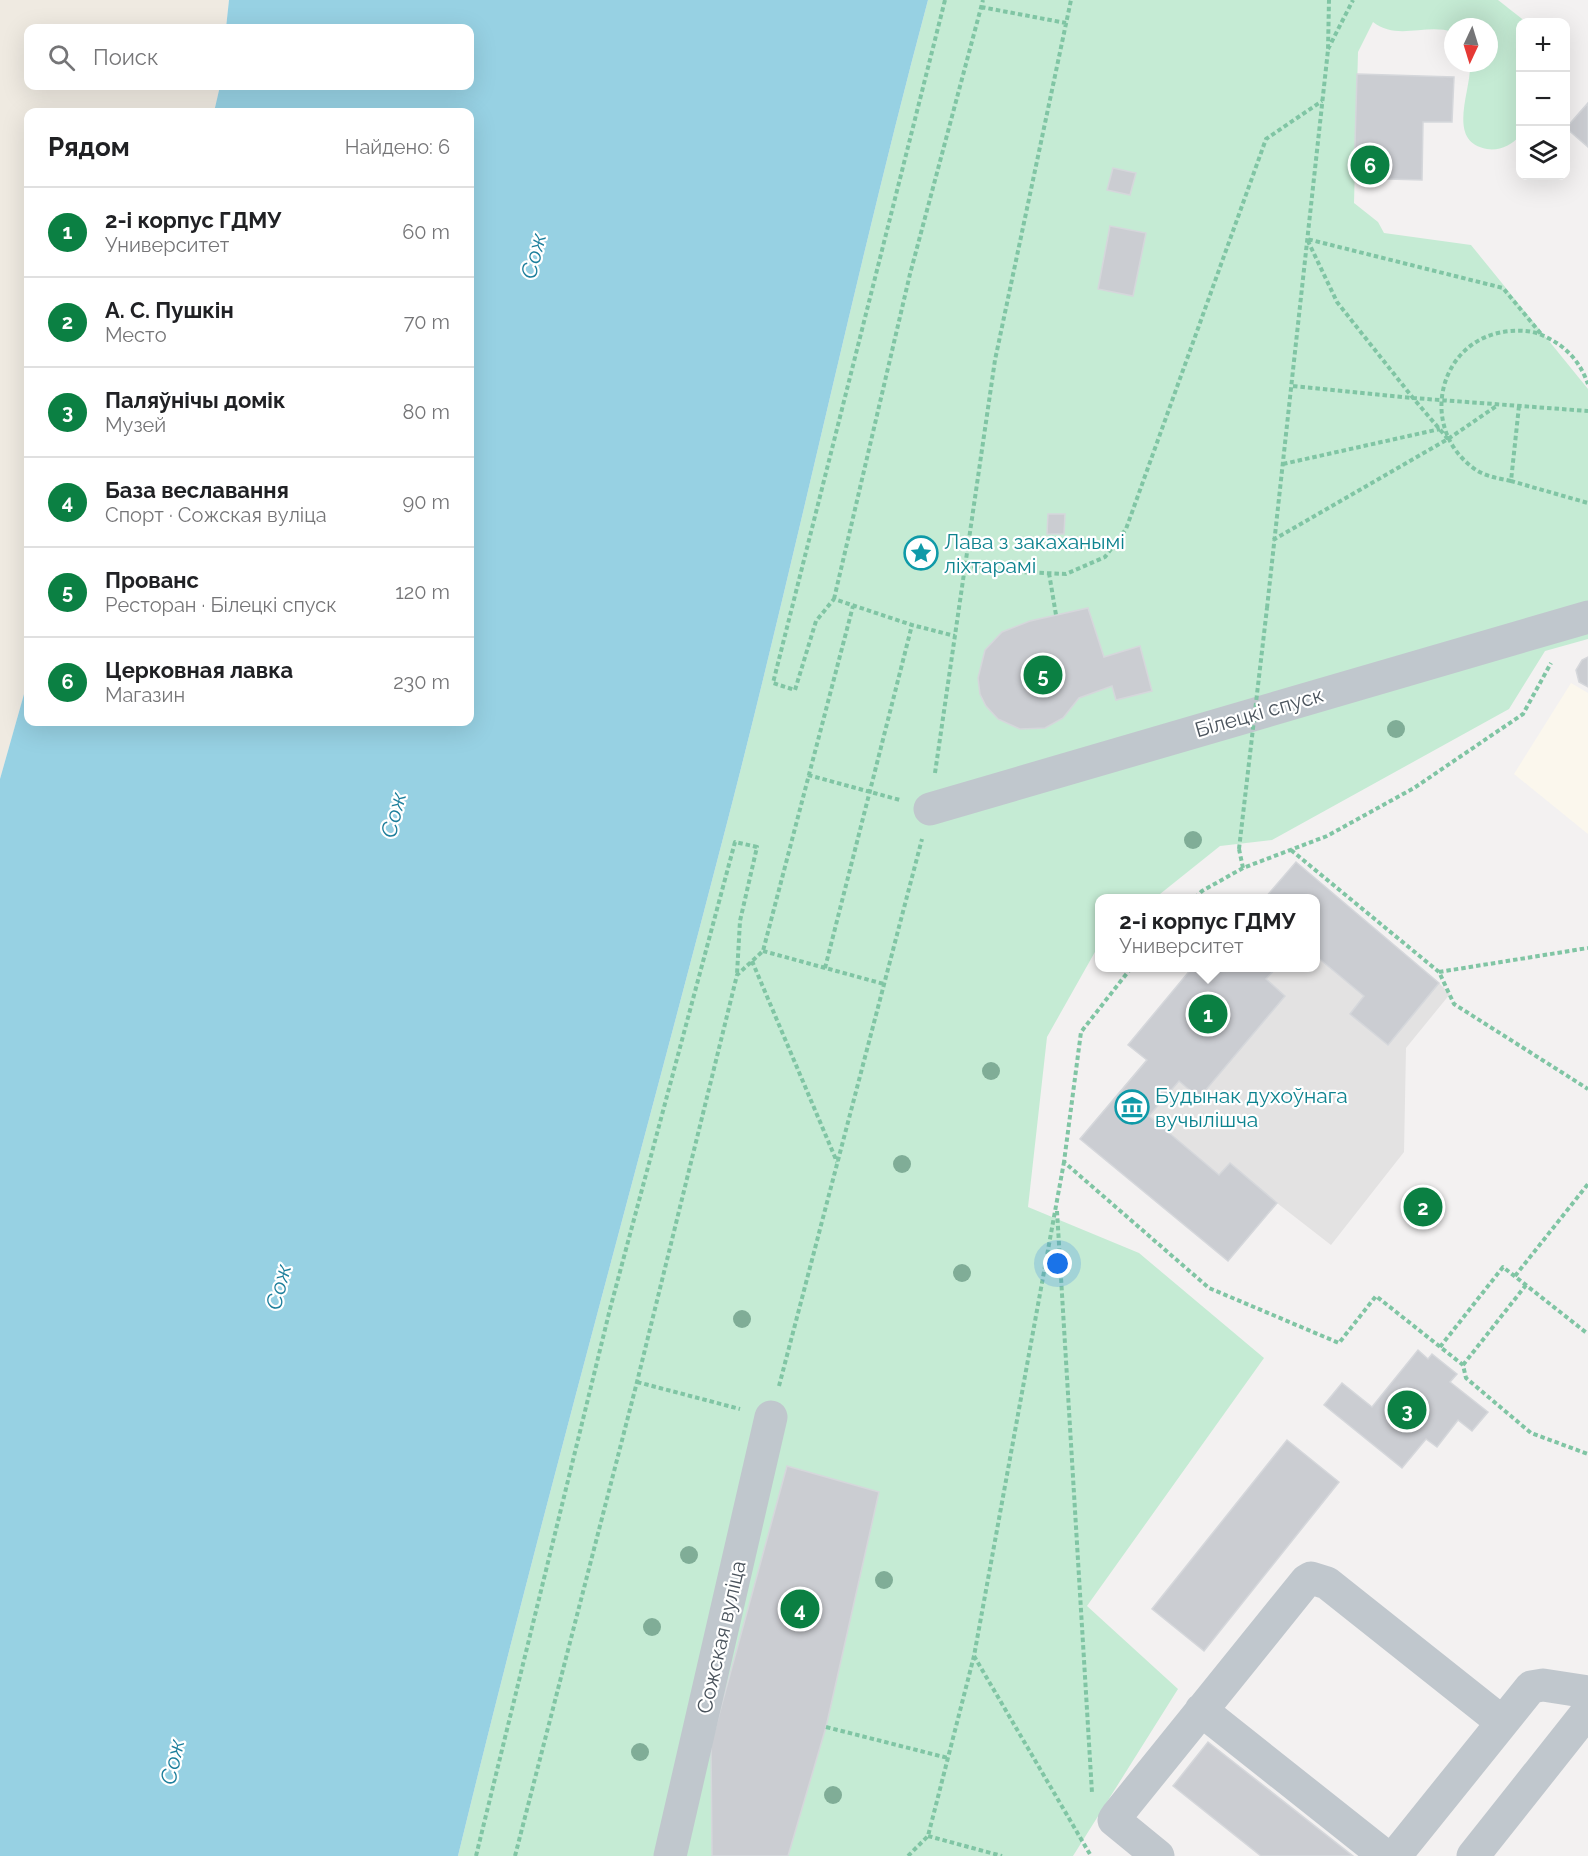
<!DOCTYPE html>
<html lang="ru">
<meta charset="utf-8">
<style>
body{margin:0;font-family:Raleway,sans-serif;background:#f6f6f6;color:#202124}
.controls{position:absolute;right:18px;top:18px;display:grid;overflow:hidden;border-radius:12px;box-shadow:0 6px 24px #0002}
.controls button{width:54px;height:54px;display:grid;place-items:center;padding:0;border:0;border-bottom:2px solid #e0e0e0;background:#fff;color:#202124;font:30px sans-serif}
.compass{position:absolute;left:1444px;top:18px;width:54px;height:54px;border-radius:50%;background:#fff;box-shadow:0 6px 24px #0002;rotate:184deg}
.you{position:absolute;left:1058px;top:1264px;width:21px;height:21px;margin:-15px;border:4px solid #fff;border-radius:50%;background:#1a73e8;box-shadow:0 0 0 9px #1a73e833}
.badge{display:grid;place-items:center;width:39px;height:39px;border-radius:50%;background:#0b8043;color:#fff;font-size:20px;font-weight:700}
.pin{position:absolute;translate:-50% -50%;border:3px solid #fff;box-shadow:0 2px 6px #0006}
.popup{position:absolute;left:1095px;top:894px;width:225px;height:78px;box-sizing:border-box;display:grid;place-content:center;border-radius:12px;background:#fff;filter:drop-shadow(0 2px 4px #0005);font-size:20px;white-space:nowrap;color:#757577}
.popup b{font-size:22px;color:#202124}
.popup::after{content:'';position:absolute;left:50%;top:100%;margin-left:-12px;border:12px solid transparent;border-top-color:#fff}
.list{margin:0;padding:0;list-style:none}
h2{display:flex;justify-content:space-between;align-items:center;height:78px;margin:0;padding:0 24px;font-size:26px}
h2 small{font-size:20px;font-weight:400;color:#757577}
.list li{display:grid;grid-template-columns:39px 1fr auto;gap:18px;align-items:center;box-sizing:border-box;height:90px;padding:0 24px;border-top:2px solid #e0e0e0}
.list b{display:block;font-size:22px;white-space:nowrap}
.list p{margin:0;font-size:20px;white-space:nowrap;color:#757577}
.list em{font-size:20px;font-style:normal;color:#757577}
.icon{flex:none;width:33px;height:33px;fill:none;stroke:currentColor;stroke-width:2;stroke-linecap:round;stroke-linejoin:round}
.map{position:relative;flex:none;width:1588px;height:1856px;overflow:hidden}
.search{position:absolute;background:#fff;box-shadow:0 6px 24px #0002;left:24px;top:24px;width:450px;height:66px;display:flex;align-items:center;gap:15px;box-sizing:border-box;padding:0 21px;border-radius:12px;color:#757577;font-size:22px}
.panel{position:absolute;background:#fff;box-shadow:0 6px 24px #0002;left:24px;top:108px;width:450px;height:618px;border-radius:12px}
.map>svg:first-child{display:block}
.commercial{fill:#fbf7ed}
.education{fill:#e3e2e2}
.green{fill:#c5ebd4}
.sand{fill:#efeae1}
.water{fill:#97d1e3}
.building{fill:#cbcdd2;stroke:#d5d7db;stroke-width:1.5}
.lines{fill:none;stroke-linecap:round;stroke-linejoin:round}
.path{stroke:#80c5a4;stroke-width:4;stroke-dasharray:4.5 3;stroke-linecap:butt}
.minor{stroke:#c0c7cd;stroke-width:33}
.path-bridge{stroke:#80c5a4;stroke-width:4;stroke-dasharray:4.5 3;stroke-linecap:butt}
.tree{fill:#80ad97}
.labels{text-anchor:middle;dominant-baseline:central;stroke-width:4.5;stroke-linejoin:round;paint-order:stroke}
.culture-label{font-size:21px;fill:#0d838f;stroke:#fff;text-anchor:start}
.street-label{font-size:21px;fill:#4a535c;stroke:#fff}
.water-label{font-size:22px;font-style:italic;fill:#1d7f9c;stroke:#fff}
</style>
<div class="map">
<svg width="1588" height="1856" viewBox="0 0 1588 1856">
<rect width="100%" height="100%" fill="#f3f1f1"/>
<!-- commercial -->
<path class="commercial" d="M 1571,683 L 1588,693 L 1588,834 L 1514,774 Z"/>
<!-- education -->
<path class="education" d="M 1296,862 L 1439,983 L 1450,994 L 1406,1048 L 1404,1152 L 1331,1245 L 1277,1203 L 1228,1261 L 1080,1139 L 1146,1060 L 1128,1045 L 1192,968 L 1316,968 L 1316,898 L 1265,898 Z"/>
<!-- green -->
<path class="green" d="M 928,0 L 1498,0 L 1526,22 L 1520,22 L 1520,136 C 1511,145 1500,151 1487,149 C 1445,142 1472,90 1470,63 L 1489,63 L 1489,27 L 1453,27 L 1453,32 C 1426,23 1397,41 1373,22 L 1358,52 L 1354,203 L 1378,222 L 1384,233 L 1471,245 L 1588,389 L 1588,639 L 1545,651 L 1509,709 L 1272,840 L 1220,846 L 1155,898 L 1100,898 L 1100,943 L 1047,1037 L 1028,1207 L 1139,1253 L 1264,1358 L 1087,1606 L 1178,1689 L 1073,1856 L 458,1856 C 542,1510 638,1167 727,823 C 798,549 855,273 928,0 Z"/>
<!-- sand -->
<path class="sand" d="M 0,0 L 229,0 L 226,28 L 28,28 L 28,86 L 220,86 L 214,112 L 28,112 L 28,680 L 0,779 Z"/>
<!-- water -->
<path class="water" d="M 229,0 L 928,0 C 855,273 798,549 727,823 C 638,1167 542,1510 458,1856 L 0,1856 L 0,779 L 28,680 L 28,722 L 470,722 L 470,112 L 214,112 L 220,86 L 470,86 L 470,28 L 226,28 Z"/>
<!-- building -->
<path class="building" d="M 1357,74 L 1454,77 L 1452,122 L 1423,122 L 1422,180 L 1354,178 Z
M 1588,103 L 1588,147 L 1566,128 Z
M 1113,168 L 1136,173 L 1130,195 L 1107,190 Z
M 1110,226 L 1146,233 L 1133,296 L 1098,289 Z
M 1048,514 L 1065,514 L 1064,534 L 1047,534 Z
M 1088,608 L 1104,657 L 1140,646 L 1152,691 L 1116,700 L 1112,686 L 1079,698 L 1063,718 L 1045,728 L 1020,729 L 998,719 L 986,706 L 980,694 L 978,678 L 985,650 L 1002,632 L 1030,621 Z
M 1588,657 L 1588,687 L 1579,682 L 1576,670 L 1582,660 Z
M 1296,862 L 1439,983 L 1388,1045 L 1350,1014 L 1364,996 L 1316,956 L 1316,898 L 1265,898 Z
M 1192,968 L 1276,968 L 1266,979 L 1285,996 L 1199,1098 L 1179,1081 L 1149,1116 L 1219,1175 L 1230,1163 L 1277,1203 L 1228,1261 L 1080,1139 L 1147,1060 L 1128,1045 Z
M 1418,1350 L 1428,1359 L 1432,1354 L 1457,1374 L 1450,1382 L 1488,1412 L 1472,1431 L 1458,1420 L 1437,1447 L 1426,1439 L 1402,1468 L 1324,1405 L 1342,1383 L 1372,1407 Z
M 1287,1440 L 1339,1482 L 1204,1651 L 1152,1609 Z
M 787,1466 L 879,1492 L 826,1727 L 788,1856 L 712,1856 L 711,1744 Z
M 1208,1742 L 1353,1856 L 1261,1856 L 1173,1786 Z"/>
<g class="lines">
<!-- path -->
<path class="path" d="M 945,0 L 773,683 L 795,690 L 816,621 L 834,599 L 912,625 L 955,636
M 981,7 L 1066,23
M 1328,49 L 1353,0
M 1293,386 L 1413,398 L 1588,411
M 1519,406 L 1511,481 L 1588,503
M 1448,439 L 1413,398 L 1337,302 L 1307,239 L 1503,288 L 1541,334
M 1283,464 L 1440,429
M 1511,481 C 1497,478 1483,476 1472,467 C 1417,425 1440,336 1511,331 C 1523,330 1535,331 1546,337 C 1567,347 1580,362 1588,384
M 1273,540 L 1448,439 L 1498,405
M 965,565 L 999,571 L 1066,574 L 1105,557 L 1126,529 L 1266,139 L 1322,101
M 1049,573 L 1056,615
M 834,599 L 910,274 L 983,0
M 1267,608 L 1328,50 L 1329,0
M 935,773 L 995,360 L 1071,0
M 808,775 L 900,800
M 1239,849 L 1243,868
M 1291,850 L 1439,972 L 1454,1004 L 1588,1089
M 1195,898 L 1202,891 L 1243,868 L 1327,836 L 1414,788 L 1523,714 L 1551,663
M 763,951 L 884,984
M 752,961 L 837,1162
M 825,968 L 912,625
M 1131,968 L 1081,1032 L 1064,1162 L 1209,1288 L 1339,1343 L 1376,1296 L 1463,1365 L 1466,1378 L 1531,1433 L 1588,1454
M 1439,972 L 1588,948
M 1057,1211 L 1092,1793
M 1515,1276 L 1588,1184
M 1440,1347 L 1503,1267 L 1588,1334
M 1463,1365 L 1526,1285
M 637,1382 L 740,1409
M 779,1386 L 922,839
M 974,1656 L 1091,1856
M 826,1727 L 948,1758
M 928,1836 L 1002,1856
M 476,1856 L 610,1309 L 735,842 L 757,847 L 740,921 L 737,974
M 515,1856 L 637,1382 L 737,975 L 763,951 L 853,606
M 908,1856 L 928,1836 L 974,1656 L 1064,1162"/>
<!-- minor -->
<path class="minor" d="M 930,809 L 1588,617
M 1201,1710 L 1385,1856
M 670,1856 L 771,1417
M 1158,1856 L 1114,1820 L 1118,1814 L 1306,1581 L 1311,1578 L 1327,1583 L 1502,1722
M 1395,1856 L 1531,1687 L 1543,1685 L 1588,1692
M 1473,1856 L 1588,1711"/>
<!-- path-bridge -->
<path class="path-bridge" d="M 1239,849 L 1267,608"/>
</g>
<!-- trees -->
<g class="tree">
<circle cx="1396" cy="729" r="9"/>
<circle cx="1193" cy="840" r="9"/>
<circle cx="991" cy="1071" r="9"/>
<circle cx="902" cy="1164" r="9"/>
<circle cx="962" cy="1273" r="9"/>
<circle cx="742" cy="1319" r="9"/>
<circle cx="689" cy="1555" r="9"/>
<circle cx="884" cy="1580" r="9"/>
<circle cx="652" cy="1627" r="9"/>
<circle cx="640" cy="1752" r="9"/>
<circle cx="833" cy="1795" r="9"/>
</g>
<!-- icons -->
<defs>
<symbol id="sight-ring" viewBox="-11 -11 22 22"><circle r="9.5" fill="#fff" stroke="#0f9aa8" stroke-width="1.5"/><path d="M0-6L1.8-2.2L6-1.7L2.9 1.2L3.7 5.4L0 3.3L-3.7 5.4L-2.9 1.2L-6-1.7L-1.8-2.2Z" fill="#0f9aa8"/></symbol>
<symbol id="museum-ring" viewBox="-11 -11 22 22"><circle r="9.5" fill="#fff" stroke="#0f9aa8" stroke-width="1.5"/><path d="M0-6L6-3V-2H-6V-3ZM-5-1h2V3h-2ZM-1-1h2V3h-2ZM3-1h2V3H3ZM-6 4H6V6H-6Z" fill="#0f9aa8"/></symbol>
</defs>
<g fill-rule="evenodd">
<use href="#sight-ring" x="902" y="534" width="38" height="38"/>
<use href="#museum-ring" x="1113" y="1088" width="38" height="38"/>
</g>
<g class="labels">
<!-- culture labels -->
<g class="culture-label">
<text x="944" y="541">Лава з закаханымі<tspan x="944" dy="24">ліхтарамі</tspan></text>
<text x="1155" y="1095">Будынак духоўнага<tspan x="1155" dy="24">вучылішча</tspan></text>
</g>
<!-- street labels -->
<g class="street-label">
<text transform="translate(1259 712) rotate(-16)">Білецкі спуск</text>
<text transform="translate(721 1637) rotate(-77)">Сожская вуліца</text>
</g>
<!-- water labels -->
<g class="water-label">
<text transform="translate(533 256) rotate(-76)">Сож</text>
<text transform="translate(393 815) rotate(-76)">Сож</text>
<text transform="translate(278 1287) rotate(-76)">Сож</text>
<text transform="translate(172 1762) rotate(-78)">Сож</text>
</g>
</g>
</svg>
<div class="controls">
<button>+</button>
<button>−</button>
<button><svg class="icon" aria-label="layers" viewBox="0 0 24 24"><path d="M12 4l9 5-9 5-9-5zM3 14l9 5 9-5"/></svg></button>
</div>
<svg class="compass" viewBox="-18 -18 36 36"><path d="M0-13l5 13h-10z" fill="#e53935"/><path d="M0 13l5-13h-10z" fill="#757577"/></svg>
<div class="you"></div>
<div class="pin badge" style="left:1208px;top:1014px">1</div>
<div class="popup"><b>2-і корпус ГДМУ</b>Университет</div>
<div class="pin badge" style="left:1423px;top:1207px">2</div>
<div class="pin badge" style="left:1407px;top:1410px">3</div>
<div class="pin badge" style="left:800px;top:1609px">4</div>
<div class="pin badge" style="left:1043px;top:675px">5</div>
<div class="pin badge" style="left:1370px;top:165px">6</div>
<div class="search"><svg class="icon" aria-label="search" viewBox="0 0 24 24"><circle cx="10" cy="10" r="6"/><path d="M15 15l6 6"/></svg>Поиск</div>
<section class="panel">
<h2>Рядом<small>Найдено: 6</small></h2>
<ul class="list">
<li><span class="badge">1</span><div><b>2-і корпус ГДМУ</b><p>Университет</p></div><em>60 m</em></li>
<li><span class="badge">2</span><div><b>А. С. Пушкін</b><p>Место</p></div><em>70 m</em></li>
<li><span class="badge">3</span><div><b>Паляўнічы домік</b><p>Музей</p></div><em>80 m</em></li>
<li><span class="badge">4</span><div><b>База веславання</b><p>Спорт · Сожская вуліца</p></div><em>90 m</em></li>
<li><span class="badge">5</span><div><b>Прованс</b><p>Ресторан · Білецкі спуск</p></div><em>120 m</em></li>
<li><span class="badge">6</span><div><b>Церковная лавка</b><p>Магазин</p></div><em>230 m</em></li>
</ul>
</section>
</div>
